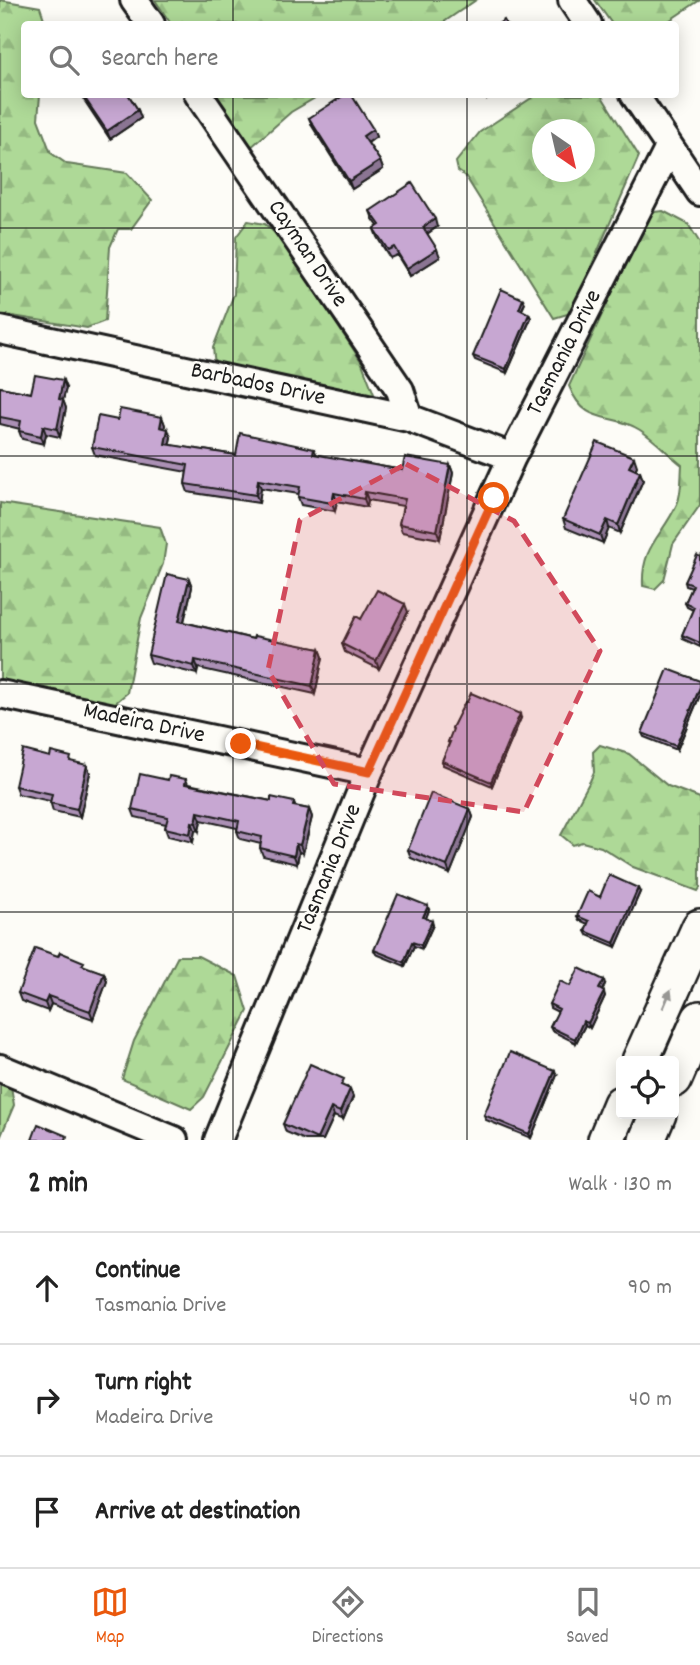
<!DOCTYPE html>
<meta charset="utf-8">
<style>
body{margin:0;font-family:Dekko,sans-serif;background:#f6f6f6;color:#222}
.controls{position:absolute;right:21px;bottom:21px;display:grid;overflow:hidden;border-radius:7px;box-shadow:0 4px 18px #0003}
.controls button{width:63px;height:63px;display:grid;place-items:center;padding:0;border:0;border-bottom:2px solid #e0e0e0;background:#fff;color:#222;font:35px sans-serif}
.compass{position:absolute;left:532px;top:119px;width:63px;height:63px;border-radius:50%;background:#fff;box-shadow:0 4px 18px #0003;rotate:146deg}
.stop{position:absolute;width:21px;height:21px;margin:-16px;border:5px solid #ea580c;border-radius:50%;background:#fff}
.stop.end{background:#ea580c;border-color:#fff;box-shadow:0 2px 7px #0008}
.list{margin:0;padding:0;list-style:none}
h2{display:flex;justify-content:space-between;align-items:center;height:91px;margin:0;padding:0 28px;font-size:30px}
h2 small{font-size:23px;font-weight:400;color:#767676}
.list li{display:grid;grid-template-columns:46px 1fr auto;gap:21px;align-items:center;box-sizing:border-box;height:112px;padding:0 28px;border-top:2px solid #e0e0e0}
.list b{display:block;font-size:26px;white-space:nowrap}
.list p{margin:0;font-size:23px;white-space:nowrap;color:#767676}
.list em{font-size:23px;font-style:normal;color:#767676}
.icon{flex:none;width:38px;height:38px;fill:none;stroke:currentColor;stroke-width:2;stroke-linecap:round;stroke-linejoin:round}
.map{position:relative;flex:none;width:700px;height:1140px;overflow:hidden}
.search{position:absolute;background:#fff;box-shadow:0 4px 18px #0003;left:21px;right:21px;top:21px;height:77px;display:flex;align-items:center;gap:18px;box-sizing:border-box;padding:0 24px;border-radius:7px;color:#767676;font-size:26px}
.sheet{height:427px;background:#fff}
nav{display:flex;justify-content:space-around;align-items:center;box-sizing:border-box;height:98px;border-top:2px solid #e0e0e0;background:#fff;font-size:19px;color:#767676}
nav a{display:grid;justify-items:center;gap:4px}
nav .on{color:#ea580c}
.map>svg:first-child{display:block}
.forest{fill:url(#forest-firs);stroke:#657a5a;stroke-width:2;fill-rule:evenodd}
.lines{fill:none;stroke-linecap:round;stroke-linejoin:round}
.minor-casing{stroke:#1c1c1c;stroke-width:32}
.major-casing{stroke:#1c1c1c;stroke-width:40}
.minor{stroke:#fdfcf7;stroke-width:26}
.major{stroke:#fdfcf7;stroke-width:35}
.wall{fill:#ab90b5;stroke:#1c1c1c;stroke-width:2}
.shaded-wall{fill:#8b7593;stroke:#1c1c1c;stroke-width:2}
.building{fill:#c7a7d2;stroke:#1c1c1c;stroke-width:2}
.oneway{fill:#989794}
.route{stroke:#ea580c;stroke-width:9}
.marked{fill:#d1495b;fill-opacity:0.2;stroke:#d1495b;stroke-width:5;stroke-dasharray:14 9;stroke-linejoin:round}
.grid{fill:none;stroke:#1c1c1c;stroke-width:2;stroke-opacity:0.55}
.labels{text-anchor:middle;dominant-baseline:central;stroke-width:5;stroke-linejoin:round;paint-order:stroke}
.street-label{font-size:24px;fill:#1c1c1c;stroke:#fdfcf7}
</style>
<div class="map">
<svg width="700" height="1140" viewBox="0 0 700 1140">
<defs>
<pattern id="forest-firs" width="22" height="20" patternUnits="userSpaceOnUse" patternTransform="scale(1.75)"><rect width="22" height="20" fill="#aed997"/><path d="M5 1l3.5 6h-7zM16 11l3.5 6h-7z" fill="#95ba82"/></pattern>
</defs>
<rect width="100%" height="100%" fill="#fdfcf7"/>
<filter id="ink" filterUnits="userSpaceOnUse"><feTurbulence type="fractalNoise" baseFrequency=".0143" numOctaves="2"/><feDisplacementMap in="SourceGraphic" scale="14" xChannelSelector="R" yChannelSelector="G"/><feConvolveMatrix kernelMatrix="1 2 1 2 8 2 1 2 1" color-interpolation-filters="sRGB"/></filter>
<g filter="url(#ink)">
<!-- forest -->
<path class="forest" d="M 0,0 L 40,7 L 45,22 L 45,24 L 24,24 L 24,94 L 40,95 L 38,119 L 51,153 L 67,164 L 127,173 L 152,200 L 131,229 L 118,229 L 110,247 L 105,321 L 87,328 L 0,314 Z
M 155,0 L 476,0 L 441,24 L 171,24 Z
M 595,0 L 700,0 L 664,24 L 612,24 Z
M 215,95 L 320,95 L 291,112 L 249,149 Z
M 536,95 L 601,95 L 639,156 L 571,313 L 554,318 L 466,177 L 458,171 L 456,162 L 480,132 ZM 542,130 L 584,130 L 584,172 L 542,172 Z
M 663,211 L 688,224 L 700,243 L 700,505 L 673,544 L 664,580 L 655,589 L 643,586 C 641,546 662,537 677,504 C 682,494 681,477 682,465 C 668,454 655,440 640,430 C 611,411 586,428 569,386 L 646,219 L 654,212 Z
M 248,221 L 265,224 L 279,237 L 361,361 L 374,394 L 338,409 L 215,365 L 213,348 L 234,294 L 236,237 Z
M 0,503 L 160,527 L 166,544 L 163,564 L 141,618 L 127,693 L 113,705 L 0,684 Z
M 600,745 L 629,754 L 668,786 L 700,798 L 700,888 L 698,891 L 633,867 L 601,847 L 582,842 L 573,845 L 561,835 L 590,781 L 594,772 L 593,752 Z
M 178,956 L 198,956 L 237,976 L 248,1011 L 204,1097 L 191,1109 L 122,1079 L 134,1041 Z
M 0,1081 L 11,1086 L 14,1105 L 0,1138 Z"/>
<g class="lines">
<defs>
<path id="minor" d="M 134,0 L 151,24
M 572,0 L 588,24
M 198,94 L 400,390 L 409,418
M 634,94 L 700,192
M 0,330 L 409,418 L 512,457
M 0,694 L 369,772
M 0,1068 L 174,1140
M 218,1140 L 369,772 L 512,457 L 669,148"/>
<path id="major" d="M 640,1061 L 700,927
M 674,1079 L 700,1019
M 606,1140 L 621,1104
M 647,1140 L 658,1114"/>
</defs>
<!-- minor casing -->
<use href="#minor" class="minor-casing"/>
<!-- major casing -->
<use href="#major" class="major-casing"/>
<!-- minor -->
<use href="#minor" class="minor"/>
<!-- major -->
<use href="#major" class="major"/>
</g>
<!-- wall -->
<path class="wall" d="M 80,94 L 128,94 L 138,110 L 141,118 L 110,139 Z
M 309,118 L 373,129 L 376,137 L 368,143 L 380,161 L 383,169 L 352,189 L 312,126 Z
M 370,211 L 437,227 L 427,234 L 440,257 L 410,276 L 397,255 L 390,258 L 377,237 L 374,229 L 378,226 L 373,219 Z
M 525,303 L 522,310 L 529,314 L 531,318 L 507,373 L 475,360 L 473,356 Z
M 0,387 L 31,393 L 66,388 L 63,400 L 66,408 L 60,437 L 46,434 L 44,444 L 22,439 L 19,431 L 20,429 L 0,424 Z
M 162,417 L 165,425 L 164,428 L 171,437 L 169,445 L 236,455 L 314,449 L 317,455 L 402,470 L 450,465 L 453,473 L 440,539 L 402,532 L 399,524 L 403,506 L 368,500 L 367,507 L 337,501 L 335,511 L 301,505 L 298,497 L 299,494 L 261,488 L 259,503 L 188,492 L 185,484 L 187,472 L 95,455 L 92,447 L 118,420 Z
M 637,466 L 635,470 L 640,472 L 643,480 L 620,533 L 609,528 L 603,543 L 566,528 L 563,519 Z
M 700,557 L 700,647 L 683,639 L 682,635 L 693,610 L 687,607 L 685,603 L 692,588 L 686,586 L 685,582 Z
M 189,579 L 192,587 L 184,622 L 253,639 L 320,649 L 323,657 L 315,694 L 198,668 L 197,674 L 151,663 L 148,655 Z
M 408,612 L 379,669 L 345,652 L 342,644 L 361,619 Z
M 700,681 L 700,695 L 677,750 L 644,737 L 642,733 Z
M 467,702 L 521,718 L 492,786 L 443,765 L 442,761 L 449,744 L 448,742 L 453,731 L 452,728 Z
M 73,762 L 90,773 L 80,817 L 53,811 L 50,801 L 18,794 L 15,786 Z
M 186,779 L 188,784 L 271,801 L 294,802 L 295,806 L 309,809 L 312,817 L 303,853 L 299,852 L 297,864 L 263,856 L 260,848 L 261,844 L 240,839 L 237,831 L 237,828 L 201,820 L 199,831 L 195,830 L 193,842 L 168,836 L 165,828 L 166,824 L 135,817 L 132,809 L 168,780 Z
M 470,809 L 473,817 L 450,874 L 411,858 L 408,850 Z
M 640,892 L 616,947 L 587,935 L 585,931 L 588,924 L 579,920 L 577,916 L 600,897 Z
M 429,910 L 426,918 L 433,925 L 422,949 L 414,946 L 405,966 L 376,954 L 374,950 Z
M 85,967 L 104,973 L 107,981 L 93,1019 L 51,1004 L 48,1011 L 21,1001 L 18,993 Z
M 605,984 L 602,991 L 605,996 L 590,1028 L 585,1025 L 576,1043 L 552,1031 L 550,1027 L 558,1012 L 550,1008 L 549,1004 L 570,986 Z
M 557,1075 L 531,1138 L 486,1120 L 484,1115 Z
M 347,1087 L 350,1089 L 353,1097 L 343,1120 L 334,1116 L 323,1140 L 305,1140 L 286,1132 L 283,1124 Z"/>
<!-- shaded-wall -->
<path class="shaded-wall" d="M 486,94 L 494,94 L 487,99 Z
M 138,110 L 141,118 L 110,139 L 107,131 Z
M 373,129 L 376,137 L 366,144 L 363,136 Z
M 380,161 L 383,169 L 352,189 L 349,181 Z
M 435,219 L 437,227 L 425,235 L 423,227 Z
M 437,249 L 440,257 L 410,276 L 407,268 Z
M 523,299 L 525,303 L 520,313 L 519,309 Z
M 529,314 L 531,318 L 507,373 L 506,369 Z
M 63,380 L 66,388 L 63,400 L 66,408 L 60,437 L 57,429 L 59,399 Z
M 162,417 L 165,425 L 163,435 L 160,427 Z
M 43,426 L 46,434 L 44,444 L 41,436 Z
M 168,429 L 171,437 L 168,452 L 165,444 Z
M 634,457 L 637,466 L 632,475 L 629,467 Z
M 450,465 L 453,473 L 440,539 L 437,531 Z
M 640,472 L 643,480 L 620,533 L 618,525 Z
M 258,480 L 261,488 L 259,503 L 256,495 Z
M 365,492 L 368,500 L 367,507 L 364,499 Z
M 334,493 L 337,501 L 335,511 L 332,503 Z
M 607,520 L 609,528 L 603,543 L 600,535 Z
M 189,579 L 192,587 L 182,629 L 179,621 Z
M 405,604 L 408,612 L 379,669 L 376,661 Z
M 320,649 L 323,657 L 315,694 L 312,686 Z
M 195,660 L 198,668 L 197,674 L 194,666 Z
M 700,687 L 700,695 L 677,750 L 676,746 Z
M 520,714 L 521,718 L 492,786 L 491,782 Z
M 87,765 L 90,773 L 80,817 L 77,809 Z
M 309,809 L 312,817 L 303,853 L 300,845 Z
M 470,809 L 473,817 L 450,874 L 447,866 Z
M 198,812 L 201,820 L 199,831 L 196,823 Z
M 192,822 L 195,830 L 193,842 L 190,834 Z
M 296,844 L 299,852 L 297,864 L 294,856 Z
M 638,888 L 640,892 L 616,947 L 614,943 Z
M 428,906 L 429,910 L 425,921 L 423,917 Z
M 432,921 L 433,925 L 422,949 L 421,945 Z
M 412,942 L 414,946 L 405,966 L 404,962 Z
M 104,973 L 107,981 L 93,1019 L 90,1011 Z
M 604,980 L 605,984 L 601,993 L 599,989 Z
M 604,992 L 605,996 L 590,1028 L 588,1023 Z
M 48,996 L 51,1004 L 48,1011 L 45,1003 Z
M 583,1021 L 585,1025 L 576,1043 L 575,1039 Z
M 555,1071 L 557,1075 L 531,1138 L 529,1134 Z
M 350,1089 L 353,1097 L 343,1120 L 340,1112 Z
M 331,1108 L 334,1116 L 323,1140 L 318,1140 L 317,1139 Z"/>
<!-- building -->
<path class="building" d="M 504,20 L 506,24 L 498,24 Z
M 82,94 L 128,94 L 138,110 L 107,131 Z
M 346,94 L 351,94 L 373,129 L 363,136 L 380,161 L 349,181 L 309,118 Z
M 412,183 L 435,219 L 423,227 L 437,249 L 407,268 L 394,247 L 388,250 L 374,229 L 380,225 L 370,211 Z
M 501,289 L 523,299 L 519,309 L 529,314 L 506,369 L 473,356 Z
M 35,375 L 63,380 L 59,399 L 63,400 L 57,429 L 43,426 L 41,436 L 19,431 L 21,421 L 0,417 L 0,387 L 31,393 Z
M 120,409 L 162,417 L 160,427 L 168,429 L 165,444 L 236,455 L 240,433 L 314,449 L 313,454 L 402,470 L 405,457 L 450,465 L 437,531 L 399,524 L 405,499 L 365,492 L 364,499 L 334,493 L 332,503 L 298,497 L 300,487 L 258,480 L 256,495 L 185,484 L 188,465 L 92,447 L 98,416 L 118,420 Z
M 597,442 L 634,457 L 629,467 L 640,472 L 618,525 L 607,520 L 600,535 L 563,519 Z
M 697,555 L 700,557 L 700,643 L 682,635 L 694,607 L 685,603 L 693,585 L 685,582 Z
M 167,574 L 189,579 L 179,621 L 253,639 L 254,636 L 320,649 L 312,686 L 195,660 L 194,666 L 148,655 Z
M 377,590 L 405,604 L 376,661 L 342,644 L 356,616 L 361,619 Z
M 668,669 L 700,681 L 700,687 L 676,746 L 642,733 Z
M 471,693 L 520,714 L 491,782 L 442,761 L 450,742 L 448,742 L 453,729 L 452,728 L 465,702 L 467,702 Z
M 23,750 L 50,757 L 51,752 L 71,757 L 70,761 L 87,765 L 77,809 L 50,803 L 52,794 L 15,786 Z
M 140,774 L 168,780 L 169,776 L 186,779 L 185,784 L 271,801 L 271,797 L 294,802 L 293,806 L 309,809 L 300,845 L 296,844 L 294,856 L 260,848 L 262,837 L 237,831 L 239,821 L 198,812 L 196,823 L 192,822 L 190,834 L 165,828 L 168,817 L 132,809 Z
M 431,793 L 470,809 L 447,866 L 408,850 Z
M 609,875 L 638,888 L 614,943 L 585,931 L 589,921 L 577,916 L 588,891 L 600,897 Z
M 398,894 L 428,906 L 423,917 L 432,921 L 421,945 L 412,942 L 404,962 L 374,950 Z
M 35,948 L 58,956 L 60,952 L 84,962 L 82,965 L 104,973 L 90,1011 L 48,996 L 45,1003 L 18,993 Z
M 579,968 L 604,980 L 599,989 L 604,992 L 588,1023 L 583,1021 L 575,1039 L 550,1027 L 559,1009 L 549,1004 L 560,981 L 570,986 Z
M 510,1052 L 555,1071 L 529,1134 L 484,1115 Z
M 310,1064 L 344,1079 L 341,1085 L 350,1089 L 340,1112 L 331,1108 L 317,1139 L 283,1124 Z
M 38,1124 L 67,1136 L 66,1140 L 32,1140 Z"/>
<!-- one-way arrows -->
<defs><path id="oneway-solid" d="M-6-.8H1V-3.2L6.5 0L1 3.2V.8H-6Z" transform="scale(1.75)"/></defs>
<use class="oneway" href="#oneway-solid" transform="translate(667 999) rotate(-67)"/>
</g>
<g class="lines" filter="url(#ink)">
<!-- route -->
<path class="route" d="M 241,744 L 369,772 L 494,498"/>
</g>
<!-- marked area -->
<path class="marked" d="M 406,464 L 514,521 L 600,651 L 524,812 L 334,784 L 268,670 L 300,520 Z"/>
<!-- grid -->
<path class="grid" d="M 233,0 L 233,24M 467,0 L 467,24M 233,94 L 233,1140M 467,94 L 467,1140M 0,228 L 700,228M 0,456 L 700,456M 0,684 L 700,684M 0,912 L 700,912"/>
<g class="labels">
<!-- street labels -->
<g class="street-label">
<text transform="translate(307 254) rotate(56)">Cayman Drive</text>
<text transform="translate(565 353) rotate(-63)">Tasmania Drive</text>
<text transform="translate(258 385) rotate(12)">Barbados Drive</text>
<text transform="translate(144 724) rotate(12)">Madeira Drive</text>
<text transform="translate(330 869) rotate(-68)">Tasmania Drive</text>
</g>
</g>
</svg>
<div class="controls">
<button><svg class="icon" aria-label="locate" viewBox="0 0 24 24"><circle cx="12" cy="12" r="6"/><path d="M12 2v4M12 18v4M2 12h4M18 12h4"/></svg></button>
</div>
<svg class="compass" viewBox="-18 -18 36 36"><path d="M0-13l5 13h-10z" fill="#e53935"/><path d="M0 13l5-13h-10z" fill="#767676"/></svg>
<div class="stop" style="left:494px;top:498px"></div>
<div class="stop end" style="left:241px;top:744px"></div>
<div class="search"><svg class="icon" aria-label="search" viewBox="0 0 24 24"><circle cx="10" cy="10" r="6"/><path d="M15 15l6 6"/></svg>Search here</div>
</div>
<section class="sheet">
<h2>2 min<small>Walk · 130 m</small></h2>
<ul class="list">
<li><svg class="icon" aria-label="ahead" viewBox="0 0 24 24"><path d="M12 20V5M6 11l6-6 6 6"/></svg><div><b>Continue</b><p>Tasmania Drive</p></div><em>90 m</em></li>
<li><svg class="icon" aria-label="right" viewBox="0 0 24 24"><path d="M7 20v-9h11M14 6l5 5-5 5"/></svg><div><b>Turn right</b><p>Madeira Drive</p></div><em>40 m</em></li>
<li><svg class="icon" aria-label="arrive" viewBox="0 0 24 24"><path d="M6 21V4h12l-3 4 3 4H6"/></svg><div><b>Arrive at destination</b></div></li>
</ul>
</section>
<nav>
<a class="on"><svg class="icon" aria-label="map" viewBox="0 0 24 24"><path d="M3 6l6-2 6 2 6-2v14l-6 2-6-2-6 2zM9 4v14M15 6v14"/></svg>Map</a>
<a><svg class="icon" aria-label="directions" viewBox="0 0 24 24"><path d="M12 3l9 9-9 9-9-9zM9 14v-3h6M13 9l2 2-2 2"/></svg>Directions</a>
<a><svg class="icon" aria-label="saved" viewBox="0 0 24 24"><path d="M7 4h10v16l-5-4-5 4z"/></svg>Saved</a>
</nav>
